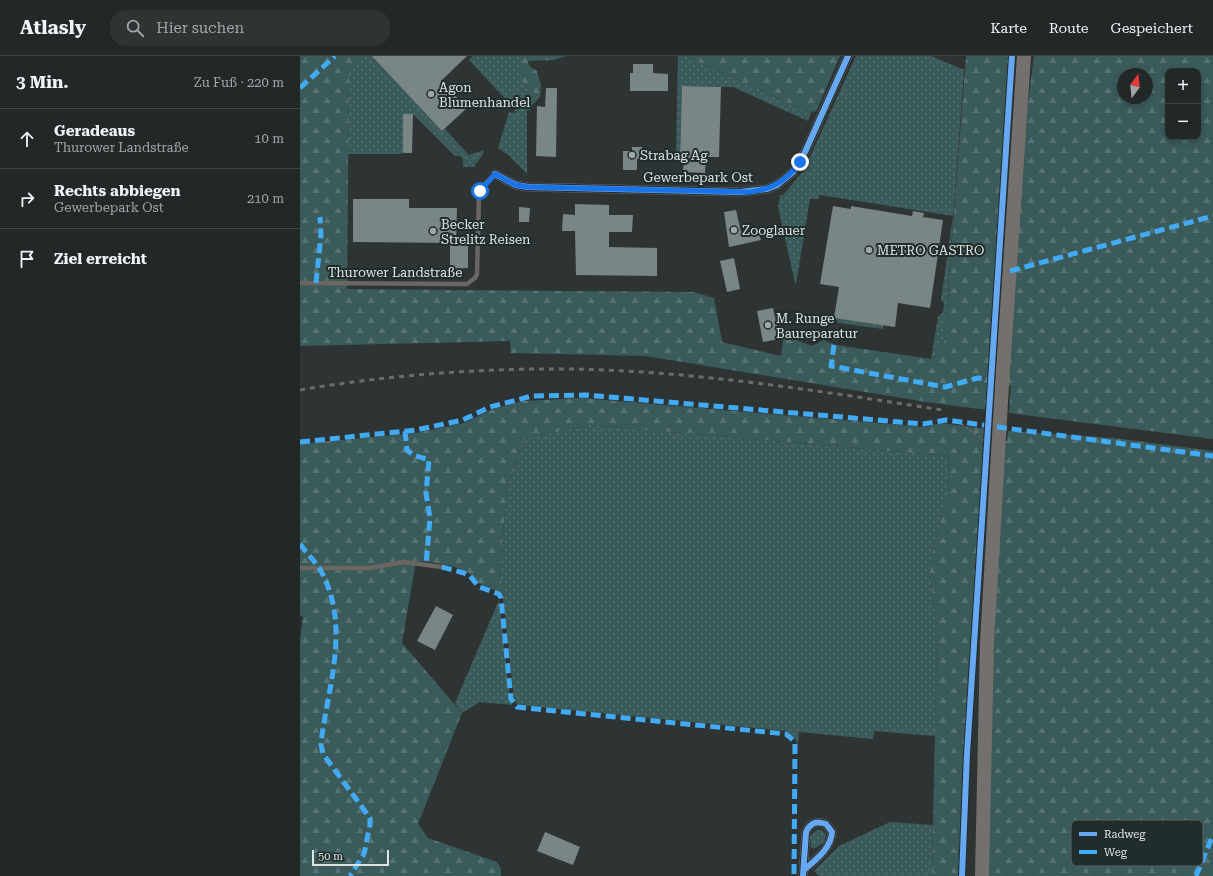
<!DOCTYPE html>
<html lang="de">
<meta charset="utf-8">
<style>
body{margin:0;font-family:"Roboto Serif",serif;background:#2e3333;color:#f1f3f6}
.controls{position:absolute;right:12px;top:12px;display:grid;overflow:hidden;border-radius:8px;box-shadow:0 2px 6px #0003}
.controls button{width:36px;height:36px;display:grid;place-items:center;padding:0;border:0;border-bottom:1px solid #3f4444;background:#222727;color:#f1f3f6;font:20px sans-serif}
.compass{position:absolute;left:817px;top:12px;width:36px;height:36px;border-radius:50%;background:#222727;box-shadow:0 2px 6px #0003;rotate:15deg}
.scale{position:absolute;left:12px;bottom:10px;width:77px;box-sizing:border-box;padding-left:4px;border:2px solid #dce3e3;border-top:0;font-size:11px;line-height:14px;white-space:nowrap;color:#dce3e3;-webkit-text-stroke:3px #212d2d;paint-order:stroke}
.stop{position:absolute;width:12px;height:12px;margin:-9px;border:3px solid #1a73e8;border-radius:50%;background:#fff}
.stop.end{background:#1a73e8;border-color:#fff;box-shadow:0 1px 4px #0008}
.list{margin:0;padding:0;list-style:none}
h2{display:flex;justify-content:space-between;align-items:center;height:52px;margin:0;padding:0 16px;font-size:17px}
h2 small{font-size:13px;font-weight:400;color:#a2a5a7}
.list li{display:grid;grid-template-columns:26px 1fr auto;gap:12px;align-items:center;box-sizing:border-box;height:60px;padding:0 16px;border-top:1px solid #3f4444}
.list b{display:block;font-size:15px;white-space:nowrap}
.list p{margin:0;font-size:13px;white-space:nowrap;color:#a2a5a7}
.list em{font-size:13px;font-style:normal;color:#a2a5a7}
.icon{flex:none;width:22px;height:22px;fill:none;stroke:currentColor;stroke-width:2;stroke-linecap:round;stroke-linejoin:round}
.map{position:relative;flex:none;width:913px;height:820px;overflow:hidden}
header{display:flex;align-items:center;gap:24px;box-sizing:border-box;height:56px;padding:0 20px;background:#222727;border-bottom:1px solid #3f4444}
header strong{font-size:19px}
nav{display:flex;gap:22px;margin-inline-start:auto;font-size:14px}
.search{width:280px;height:36px;background:#2e3333;display:flex;align-items:center;gap:10px;box-sizing:border-box;padding:0 14px;border-radius:16px;color:#a2a5a7;font-size:15px}
main{display:flex}
aside{flex:1;background:#222727}
.map>svg:first-child{display:block}
.grass{fill:url(#grass-dots)}
.forest{fill:url(#forest-firs);fill-rule:evenodd}
.building{fill:#7a8585}
.lines{fill:none;stroke-linecap:round;stroke-linejoin:round}
.path{stroke:#666665;stroke-width:2;stroke-dasharray:2 3;stroke-linecap:butt}
.lane{stroke:#6a6664;stroke-width:4.5}
.street{stroke:#6a6664;stroke-width:9}
.primary{stroke:#73706d;stroke-width:14}
.rail{stroke:#6c6d6b;stroke-width:3;stroke-dasharray:5 5;stroke-linecap:butt}
.quiet{stroke:#42abf6;stroke-width:5;stroke-dasharray:10 5;stroke-linecap:butt}
.cycleway-casing{stroke:#212d2d;stroke-width:8}
.cycleway{stroke:#66a8f1;stroke-width:6}
.route{stroke:#1a73e8;stroke-width:5}
.poi-dot{fill:#9fa6a6;stroke:#212d2d;stroke-width:1.5}
.labels{text-anchor:middle;dominant-baseline:central;stroke-width:4;stroke-linejoin:round;paint-order:stroke}
.poi-label{font-size:13px;fill:#dce3e3;stroke:#212d2d;text-anchor:start}
.street-label{font-size:13px;fill:#dce3e3;stroke:#212d2d}
.key{fill:#212d2d;stroke:#596464;stroke-width:1}
.key-label{font-size:11px;fill:#dce3e3}
</style>
<header>
<strong>Atlasly</strong>
<div class="search"><svg class="icon" aria-label="search" viewBox="0 0 24 24"><circle cx="10" cy="10" r="6"/><path d="M15 15l6 6"/></svg>Hier suchen</div>
<nav><a>Karte</a><a>Route</a><a>Gespeichert</a></nav>
</header>
<main>
<aside>
<h2>3 Min.<small>Zu Fuß · 220 m</small></h2>
<ul class="list">
<li><svg class="icon" aria-label="ahead" viewBox="0 0 24 24"><path d="M12 20V5M6 11l6-6 6 6"/></svg><div><b>Geradeaus</b><p>Thurower Landstraße</p></div><em>10 m</em></li>
<li><svg class="icon" aria-label="right" viewBox="0 0 24 24"><path d="M7 20v-9h11M14 6l5 5-5 5"/></svg><div><b>Rechts abbiegen</b><p>Gewerbepark Ost</p></div><em>210 m</em></li>
<li><svg class="icon" aria-label="arrive" viewBox="0 0 24 24"><path d="M6 21V4h12l-3 4 3 4H6"/></svg><div><b>Ziel erreicht</b></div></li>
</ul>
</aside>
<div class="map">
<svg width="913" height="820" viewBox="0 0 913 820">
<defs>
<pattern id="grass-dots" width="8" height="8" patternUnits="userSpaceOnUse"><rect width="8" height="8" fill="#3b5a5a"/><path d="M2 2h.1M6 6h.1" fill="none" stroke="#577272" stroke-width="1.8" stroke-linecap="round"/></pattern>
<pattern id="forest-firs" width="22" height="20" patternUnits="userSpaceOnUse"><rect width="22" height="20" fill="#3b5a5a"/><path d="M5 1l3.5 6h-7zM16 11l3.5 6h-7z" fill="#577272"/></pattern>
</defs>
<rect width="100%" height="100%" fill="#2e3434"/>
<!-- grass -->
<path class="grass" d="M 65,0 L 76,0 L 142,75 L 145,73 L 169,99 L 184,94 C 184,100 177,105 174,111 L 163,111 L 163,104 L 161,100 L 155,100 L 113,58 L 103,58 L 103,97 L 101,98 L 48,98 L 49,16 Z
M 173,0 L 222,0 L 222,25 L 227,32 L 227,118 L 208,99 L 198,92 L 209,56 L 214,57 L 216,49 L 210,48 L 169,4 Z
M 378,0 L 386,0 L 511,57 L 508,65 L 433,31 L 382,30 L 380,100 L 376,100 Z
M 556,0 L 631,0 L 664,14 L 644,287 L 639,289 L 636,300 L 631,303 L 638,261 L 643,256 L 644,247 L 641,244 L 653,160 L 520,139 L 518,143 L 510,143 L 496,228 L 495,227 L 478,151 L 480,139 L 483,139 L 504,114 Z
M 534,262 L 583,269 L 583,273 L 539,267 Z
M 289,369 L 649,400 L 647,438 L 631,502 L 630,516 L 637,573 L 635,680 L 574,675 L 573,683 L 499,676 L 498,689 L 495,683 L 487,675 L 218,649 L 214,643 L 200,513 L 207,432 L 224,383 Z
M 199,544 L 210,644 L 212,649 L 180,646 L 162,657 L 155,647 Z
M 590,766 L 633,769 L 632,820 L 519,820 L 514,815 L 539,790 Z
M 516,774 L 522,774 L 526,779 L 524,786 L 514,793 L 511,791 L 510,781 Z"/>
<!-- forest -->
<path class="forest" d="M 0,0 L 65,0 L 49,16 L 47,233 L 394,236 L 414,242 L 422,286 L 481,300 L 484,276 L 499,285 L 512,290 L 523,284 L 536,289 L 631,303 L 636,300 L 639,289 L 644,287 L 666,0 L 710,0 L 688,354 L 632,347 L 346,300 L 211,297 L 210,285 L 0,290 Z
M 222,0 L 266,0 L 254,4 L 228,5 L 229,10 L 237,15 L 241,29 L 240,41 L 233,48 L 230,54 L 227,54 L 227,33 L 222,25 Z
M 386,0 L 540,0 L 516,56 L 513,55 L 511,57 Z
M 734,0 L 913,0 L 913,383 L 709,357 L 711,330 L 708,329 L 726,62 ZM 868,15 L 898,15 L 898,81 L 868,81 ZM 823,18 L 847,18 L 847,42 L 823,42 Z
M 282,342 L 624,371 L 641,367 L 687,373 L 687,389 L 664,697 L 660,820 L 632,820 L 637,573 L 630,516 L 631,502 L 647,438 L 649,400 L 289,369 L 224,383 L 207,432 L 200,513 L 203,541 C 198,532 190,533 182,529 C 175,526 172,518 165,515 C 151,508 131,506 116,505 L 102,587 L 162,657 L 118,768 L 128,782 L 197,806 L 201,813 L 201,820 L 0,820 L 0,584 L 3,560 L 0,560 L 0,388 L 116,377 L 164,367 L 193,353 L 223,345 Z
M 708,375 L 814,382 L 913,395 L 913,820 L 688,820 L 692,609 L 704,385 L 707,385 Z"/>
<!-- building -->
<path class="building" d="M 72,0 L 167,0 L 141,25 L 167,52 L 142,75 Z
M 333,8 L 353,8 L 353,17 L 368,18 L 368,35 L 330,35 L 330,17 L 333,17 Z
M 382,30 L 421,31 L 419,101 L 406,101 L 405,117 L 383,116 L 384,100 L 380,100 Z
M 246,32 L 257,32 L 256,101 L 236,100 L 237,50 L 245,51 Z
M 103,58 L 113,58 L 112,97 L 103,97 Z
M 332,91 L 342,91 L 342,103 L 337,103 L 337,114 L 323,114 L 323,95 L 332,95 Z
M 53,143 L 109,143 L 109,152 L 157,152 L 156,187 L 53,186 Z
M 275,148 L 309,149 L 309,159 L 333,159 L 332,176 L 309,176 L 309,191 L 357,192 L 357,220 L 276,219 L 275,175 L 262,175 L 263,158 L 275,159 Z
M 533,150 L 551,153 L 551,150 L 612,160 L 613,155 L 624,157 L 623,161 L 643,164 L 630,252 L 598,247 L 595,271 L 534,262 L 539,231 L 520,228 Z
M 219,151 L 230,152 L 229,166 L 219,166 Z
M 436,154 L 441,176 L 457,172 L 461,184 L 429,191 L 424,156 Z
M 150,187 L 168,187 L 168,212 L 150,213 Z
M 434,202 L 440,233 L 427,236 L 420,205 Z
M 473,252 L 480,283 L 463,286 L 457,255 Z
M 136,550 L 153,559 L 135,594 L 117,585 Z
M 245,776 L 280,791 L 273,809 L 237,795 Z"/>
<g class="lines">
<!-- path -->
<path class="path" d="M 658,365 L 687,387"/>
<!-- lane -->
<path class="lane" d="M 0,227 L 167,228 L 175,222 L 177,218 L 179,139 L 182,131 L 195,118
M 0,512 L 69,512 L 104,506 L 142,511"/>
<!-- street -->
<path class="street" d="M 195,118 L 216,129 L 228,131 L 440,136 L 467,133 L 477,129 L 493,116 L 505,96 L 548,0
M 503,820 L 506,776 C 511,766 516,765 526,768 L 532,776 C 531,793 515,804 504,814"/>
<!-- primary -->
<path class="primary" d="M 682,820 L 687,586 L 702,329 L 724,0"/>
<!-- rail -->
<path class="rail" d="M 0,334 C 89,319 181,312 271,313 C 395,315 519,335 642,354"/>
<!-- quiet -->
<path class="quiet" d="M 0,32 L 35,0
M 710,215 L 913,160
M 16,227 L 21,179 L 20,161
M 536,274 L 531,310 L 645,331 L 678,322 L 692,324
M 105,375 L 107,394 L 113,399 L 129,404 L 126,437 L 130,462 L 126,509
M 0,386 L 116,374 L 163,364 L 190,351 L 232,340 L 286,339 L 623,368 L 646,364 L 913,400
M 0,488 C 7,498 17,507 22,517 C 49,569 30,625 22,679 L 21,689 L 23,698 L 70,762 L 70,769 L 64,798 L 50,820
M 142,511 L 164,517 L 170,520 L 179,531 L 199,538 L 201,542 L 211,643 L 217,651 L 486,678 L 493,684 L 495,688 L 494,820
M 896,820 L 913,779"/>
<defs>
<path id="cycleway" d="M 195,118 L 216,129 L 228,131 L 440,136 L 467,133 L 477,129 L 493,116 L 505,96 L 548,0
M 503,820 L 506,776 C 511,766 516,765 526,768 L 532,776 C 531,793 515,804 504,814
M 662,820 L 667,698 L 712,0"/>
</defs>
<!-- cycleway casing -->
<use href="#cycleway" class="cycleway-casing"/>
<!-- cycleway -->
<use href="#cycleway" class="cycleway"/>
</g>
<g class="lines">
<!-- route -->
<path class="route" d="M 180,135 L 195,118 L 216,129 L 228,131 L 449,136 C 472,134 487,124 500,106"/>
</g>
<!-- markers -->
<g class="poi-dot">
<circle cx="131" cy="38" r="4"/>
<circle cx="332" cy="99" r="4"/>
<circle cx="434" cy="174" r="4"/>
<circle cx="133" cy="175" r="4"/>
<circle cx="569" cy="194" r="4"/>
<circle cx="468" cy="269" r="4"/>
</g>
<g class="labels">
<!-- poi labels -->
<g class="poi-label">
<text x="139" y="31">Agon<tspan x="139" dy="15">Blumenhandel</tspan></text>
<text x="340" y="99">Strabag Ag</text>
<text x="141" y="168">Becker<tspan x="141" dy="15">Strelitz Reisen</tspan></text>
<text x="442" y="174">Zooglauer</text>
<text x="577" y="194">METRO GASTRO</text>
<text x="476" y="262">M. Runge<tspan x="476" dy="15">Baureparatur</tspan></text>
</g>
<!-- street labels -->
<g class="street-label">
<text x="398" y="121">Gewerbepark Ost</text>
<text x="95" y="216">Thurower Landstraße</text>
</g>
</g>
<!-- legend -->
<rect x="771" y="764" width="132" height="46" rx="6" class="key"/>
<rect x="779" y="776" width="18" height="4" fill="#66a8f1"/>
<rect x="779" y="794" width="18" height="4" fill="#42abf6"/>
<g class="key-label">
<text x="804" y="782">Radweg</text>
<text x="804" y="800">Weg</text>
</g>
</svg>
<div class="controls">
<button>+</button>
<button>−</button>
</div>
<svg class="compass" viewBox="-18 -18 36 36"><path d="M0-13l5 13h-10z" fill="#e53935"/><path d="M0 13l5-13h-10z" fill="#a2a5a7"/></svg>
<div class="scale">50 m</div>
<div class="stop" style="left:180px;top:135px"></div>
<div class="stop end" style="left:500px;top:106px"></div>
</div>
</main>
